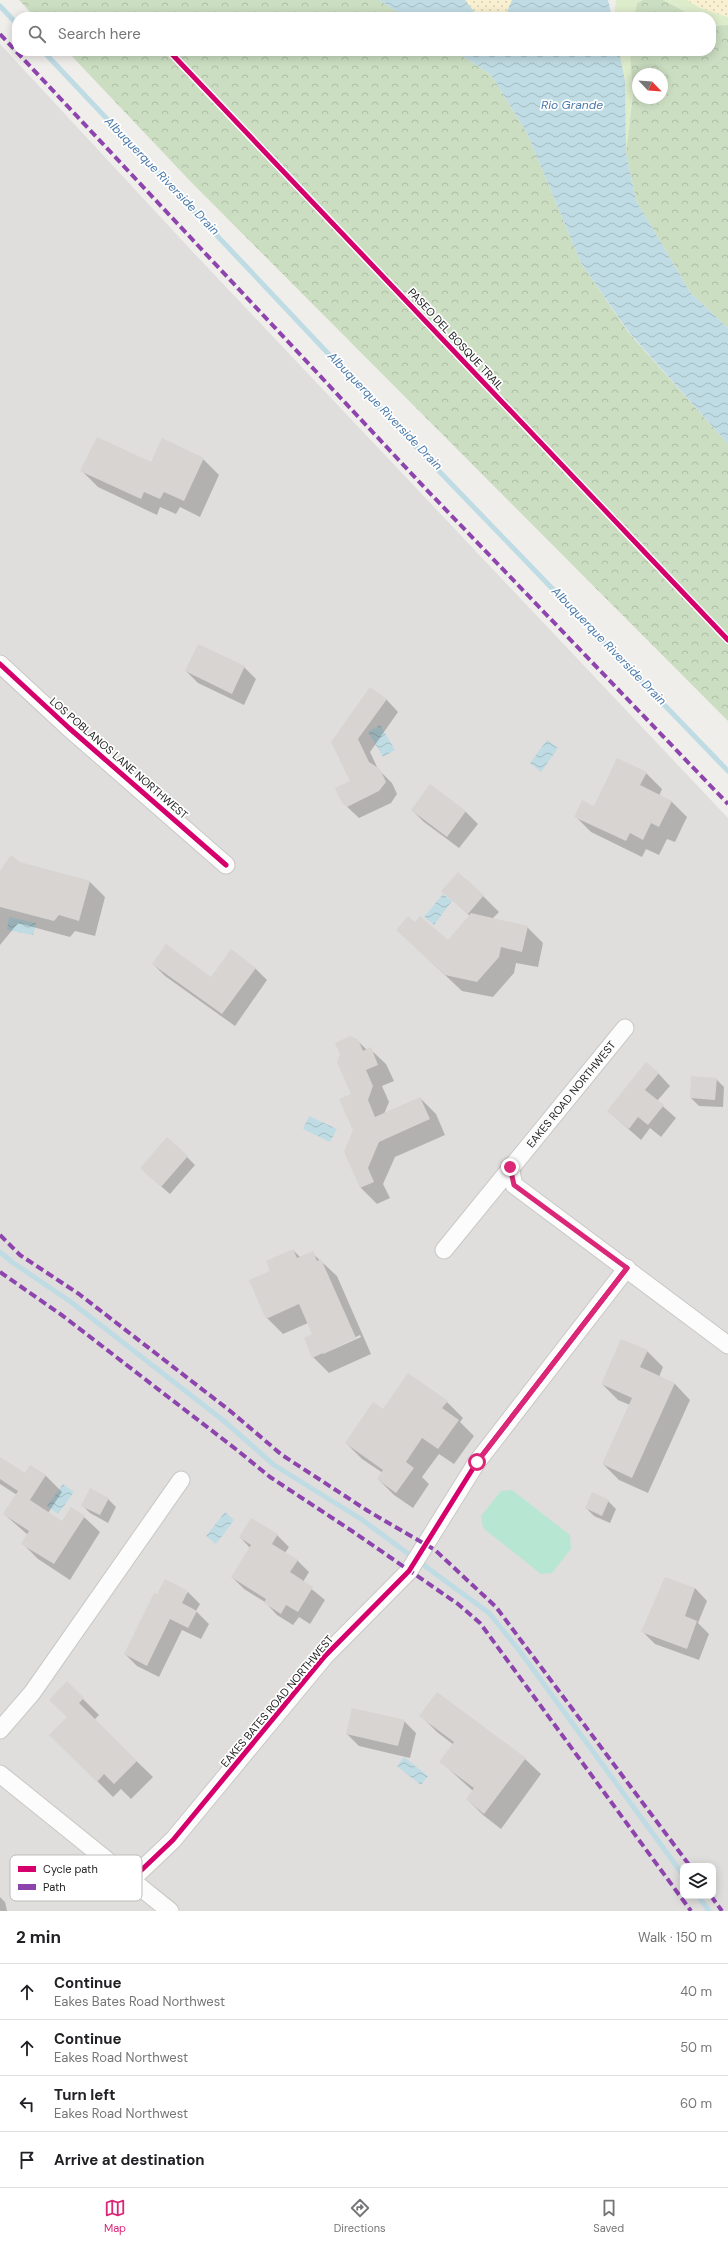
<!DOCTYPE html>
<meta charset="utf-8">
<style>
body{margin:0;font-family:"DM Sans",sans-serif;background:#f6f6f6;color:#202124}
.controls{position:absolute;right:12px;bottom:12px;display:grid;overflow:hidden;border-radius:8px;box-shadow:0 2px 10px #0003}
.controls button{width:36px;height:36px;display:grid;place-items:center;padding:0;border:0;border-bottom:1px solid #e0e0e0;background:#fff;color:#202124;font:20px sans-serif}
.compass{position:absolute;left:632px;top:68px;width:36px;height:36px;border-radius:50%;background:#fff;box-shadow:0 2px 10px #0003;rotate:115deg}
.stop{position:absolute;width:12px;height:12px;margin:-9px;border:3px solid #db2777;border-radius:50%;background:#fff}
.stop.end{background:#db2777;border-color:#fff;box-shadow:0 1px 4px #0008}
.list{margin:0;padding:0;list-style:none}
h2{display:flex;justify-content:space-between;align-items:center;height:52px;margin:0;padding:0 16px;font-size:17px}
h2 small{font-size:13px;font-weight:400;color:#757577}
.list li{display:grid;grid-template-columns:26px 1fr auto;gap:12px;align-items:center;box-sizing:border-box;height:56px;padding:0 16px;border-top:1px solid #e0e0e0}
.list b{display:block;font-size:15px;white-space:nowrap}
.list p{margin:0;font-size:13px;white-space:nowrap;color:#757577}
.list em{font-size:13px;font-style:normal;color:#757577}
.icon{flex:none;width:22px;height:22px;fill:none;stroke:currentColor;stroke-width:2;stroke-linecap:round;stroke-linejoin:round}
.map{position:relative;flex:none;width:728px;height:1911px;overflow:hidden}
.search{position:absolute;background:#fff;box-shadow:0 2px 10px #0003;left:12px;right:12px;top:12px;height:44px;display:flex;align-items:center;gap:10px;box-sizing:border-box;padding:0 14px;border-radius:16px;color:#757577;font-size:15px}
.sheet{height:276px;background:#fff}
nav{display:flex;justify-content:space-around;align-items:center;box-sizing:border-box;height:56px;border-top:1px solid #e0e0e0;background:#fff;font-size:11px;color:#757577}
nav a{display:grid;justify-items:center;gap:2px}
nav .on{color:#db2777}
.map>svg:first-child{display:block}
.residential{fill:#dfdedc;fill-rule:evenodd}
.grass{fill:#ddeccb}
.forest{fill:url(#forest-crowns);fill-rule:evenodd}
.sand{fill:url(#sand-dots)}
.pitch{fill:#b7e6d2}
.water{fill:url(#water-waves)}
.shadow{fill:#0003;fill-rule:evenodd}
.lines{fill:none;stroke-linecap:round;stroke-linejoin:round}
.stream{stroke:#bfdbe3;stroke-width:5}
.building{fill:#d7d4d2}
.minor-casing{stroke:#c9c8c7;stroke-width:19}
.minor{stroke:#fdfcfc;stroke-width:17}
.quiet{stroke:#8e44ad;stroke-width:4;stroke-dasharray:8 4;stroke-linecap:butt}
.cycleway-casing{stroke:#fff;stroke-width:8}
.cycleway{stroke:#d6006c;stroke-width:5}
.route{stroke:#db2777;stroke-width:5}
.labels{text-anchor:middle;dominant-baseline:central;stroke-width:3.5;stroke-linejoin:round;paint-order:stroke}
.street-label{font-size:11px;fill:#222;stroke:#fff}
.water-label{font-size:12px;font-style:italic;fill:#4a7aab;stroke:#fff}
.key{fill:#fff;stroke:#bdbdbd;stroke-width:1}
.key-label{font-size:11px;fill:#222}
</style>
<div class="map">
<svg width="728" height="1911" viewBox="0 0 728 1911">
<defs>
<pattern id="forest-crowns" width="20" height="18" patternUnits="userSpaceOnUse"><rect width="20" height="18" fill="#cbdec1"/><path d="M2 6a3 3 0 1 1 6 0M12 15a3 3 0 1 1 6 0" fill="none" stroke="#aebea6"/></pattern>
<pattern id="sand-dots" width="8" height="8" patternUnits="userSpaceOnUse"><rect width="8" height="8" fill="#f8f0d0"/><path d="M2 2h.1M6 6h.1" fill="none" stroke="#d4ceb2" stroke-width="1.8" stroke-linecap="round"/></pattern>
<pattern id="water-waves" width="16" height="10" patternUnits="userSpaceOnUse"><rect width="16" height="10" fill="#bfdbe3"/><path d="M0 5q4-4 8 0t8 0" fill="none" stroke="#a4bcc2"/></pattern>
</defs>
<rect width="100%" height="100%" fill="#f0eeeb"/>
<!-- residential -->
<path class="residential" d="M 0,44 L 192,251 L 728,818 L 728,1911 L 0,1911 ZM 683,1866 L 713,1866 L 713,1896 L 683,1896 Z"/>
<!-- grass -->
<path class="grass" d="M 616,0 L 643,0 L 637,3 L 634,17 L 614,17 Z
M 663,0 L 687,0 L 700,8 L 728,17 L 728,25 L 711,26 L 711,17 L 695,17 Z
M 619,51 L 630,51 L 633,95 L 626,153 L 625,81 Z"/>
<!-- forest -->
<path class="forest" d="M 19,0 L 379,0 L 405,17 L 35,17 Z
M 643,0 L 663,0 L 695,17 L 634,17 L 637,3 Z
M 728,25 L 728,328 L 690,292 L 636,200 L 626,153 L 633,95 L 630,51 L 711,51 L 711,26 ZM 638,74 L 662,74 L 662,98 L 638,98 Z
M 67,51 L 455,51 L 491,75 L 527,133 L 581,263 L 628,332 L 728,444 L 728,721 L 192,183 Z"/>
<!-- sand -->
<path class="sand" d="M 465,0 L 512,0 L 505,17 L 478,17 Z
M 687,0 L 728,0 L 728,17 L 700,8 Z"/>
<!-- pitch -->
<path class="pitch" d="M 512,1490 L 570,1535 L 571,1549 L 552,1573 L 541,1574 L 483,1528 L 481,1516 L 501,1491 Z"/>
<!-- water -->
<path class="water" d="M 379,0 L 465,0 L 478,17 L 405,17 Z
M 512,0 L 608,0 L 612,17 L 505,17 Z
M 455,51 L 619,51 L 625,81 L 626,153 L 636,200 L 690,292 L 728,328 L 728,444 L 628,331 L 581,263 L 527,133 L 491,75 Z
M 380,725 L 395,750 L 383,757 L 368,732 Z
M 547,740 L 558,748 L 541,772 L 530,763 Z
M 443,894 L 452,901 L 434,925 L 424,917 Z
M 9,917 L 36,923 L 33,935 L 7,930 Z
M 309,1116 L 337,1129 L 330,1142 L 303,1129 Z
M 63,1484 L 74,1492 L 58,1514 L 47,1506 Z
M 225,1512 L 234,1520 L 216,1544 L 206,1536 Z
M 404,1757 L 428,1776 L 421,1785 L 397,1766 Z"/>
<!-- shadow -->
<path class="shadow" d="M 203,459 L 219,475 L 200,517 L 180,507 L 176,514 L 160,507 L 157,515 L 98,487 L 82,471 Z
M 244,667 L 256,679 L 244,705 L 198,683 L 186,671 Z
M 386,699 L 398,712 L 370,752 L 378,769 L 392,783 L 397,794 L 391,803 L 359,818 L 343,803 L 351,781 L 333,742 Z
M 646,773 L 662,789 L 659,796 L 671,801 L 687,817 L 675,842 L 667,839 L 659,855 L 646,849 L 642,857 L 591,832 L 575,816 L 594,807 Z
M 430,786 L 466,812 L 478,824 L 459,848 L 424,822 L 412,810 Z
M 20,863 L 89,881 L 105,897 L 95,936 L 75,931 L 70,937 L 18,923 L 0,945 L 0,873 Z
M 443,891 L 483,896 L 499,912 L 492,919 L 527,927 L 543,943 L 538,967 L 516,963 L 514,973 L 493,997 L 462,991 L 413,945 L 415,923 L 448,941 L 470,916 Z
M 153,964 L 211,978 L 255,968 L 267,980 L 235,1026 L 165,976 Z
M 357,1040 L 367,1050 L 370,1049 L 386,1064 L 394,1081 L 382,1086 L 389,1102 L 384,1114 L 420,1098 L 436,1114 L 445,1135 L 395,1157 L 383,1184 L 390,1198 L 377,1204 L 361,1188 L 345,1152 L 354,1130 L 352,1094 Z
M 658,1073 L 670,1086 L 657,1101 L 676,1118 L 661,1137 L 650,1128 L 641,1140 L 608,1111 Z
M 716,1079 L 724,1087 L 723,1107 L 699,1106 L 691,1098 Z
M 187,1157 L 195,1165 L 170,1194 L 149,1176 Z
M 293,1250 L 301,1258 L 312,1253 L 337,1276 L 371,1354 L 329,1373 L 313,1357 L 313,1335 L 308,1323 L 283,1334 L 267,1318 L 272,1271 ZM 360,1335 L 361,1337 L 323,1354 L 323,1353 Z
M 647,1351 L 663,1367 L 659,1377 L 675,1384 L 690,1400 L 648,1493 L 619,1480 L 603,1464 L 630,1405 L 618,1400 L 602,1384 Z
M 447,1402 L 463,1418 L 460,1422 L 474,1436 L 454,1464 L 439,1454 L 422,1477 L 429,1484 L 413,1508 L 394,1495 L 378,1479 L 383,1473 L 362,1459 L 346,1443 L 383,1411 Z
M 0,1458 L 25,1474 L 30,1466 L 46,1476 L 62,1492 L 48,1513 L 62,1522 L 84,1517 L 100,1532 L 70,1580 L 38,1559 L 22,1543 L 28,1535 L 4,1514 L 17,1495 L 0,1484 Z
M 108,1499 L 116,1507 L 108,1523 L 90,1513 L 82,1505 Z
M 608,1501 L 616,1509 L 610,1523 L 594,1516 L 586,1508 Z
M 277,1535 L 289,1547 L 285,1553 L 297,1560 L 309,1572 L 303,1582 L 325,1600 L 310,1624 L 299,1617 L 293,1625 L 277,1615 L 265,1602 L 244,1589 L 232,1577 L 250,1548 L 240,1537 Z
M 695,1588 L 707,1601 L 698,1623 L 709,1634 L 699,1660 L 655,1644 L 643,1632 Z
M 188,1592 L 200,1604 L 196,1611 L 209,1624 L 201,1639 L 182,1630 L 159,1677 L 137,1666 L 125,1654 Z
M 67,1683 L 99,1715 L 94,1720 L 153,1777 L 131,1799 L 121,1789 L 113,1797 L 51,1735 L 68,1718 Z
M 421,1716 L 525,1759 L 541,1774 L 501,1829 L 483,1815 L 467,1799 L 473,1791 L 441,1762 L 454,1745 L 437,1732 Z
M 404,1721 L 416,1733 L 410,1758 L 359,1746 L 347,1734 Z
M 0,1897 L 5,1902 L 7,1911 L 0,1911 Z"/>
<g class="lines">
<!-- stream -->
<path class="stream" d="M 0,6 L 17,24
M 43,51 L 437,469 L 728,771
M 0,1252 L 12,1262 L 71,1302 L 224,1421 L 274,1465 L 361,1519 L 489,1613 L 519,1650 L 683,1875
M 698,1896 L 709,1911"/>
</g>
<!-- building -->
<path class="building" d="M 97,437 L 151,462 L 162,438 L 204,458 L 184,501 L 164,492 L 160,499 L 144,492 L 141,499 L 80,471 Z
M 198,644 L 245,666 L 232,694 L 185,671 Z
M 370,687 L 387,699 L 358,739 L 369,762 L 380,769 L 386,782 L 379,791 L 347,807 L 342,803 L 335,788 L 350,781 L 331,742 Z
M 617,758 L 647,772 L 640,785 L 672,801 L 659,827 L 651,823 L 643,840 L 630,833 L 626,841 L 574,817 L 582,800 L 594,806 Z
M 430,784 L 466,811 L 447,837 L 411,810 Z
M 11,855 L 20,862 L 90,881 L 79,921 L 59,915 L 54,921 L 0,907 L 0,871 Z
M 458,872 L 484,895 L 468,914 L 441,891 Z
M 471,913 L 528,926 L 522,952 L 501,947 L 499,957 L 477,982 L 445,975 L 396,930 L 408,916 L 415,922 L 420,916 L 448,940 Z
M 166,944 L 211,977 L 231,949 L 256,968 L 222,1014 L 152,964 Z
M 350,1036 L 358,1039 L 363,1051 L 371,1047 L 378,1065 L 366,1070 L 373,1086 L 368,1100 L 375,1117 L 420,1097 L 430,1119 L 379,1142 L 368,1168 L 374,1182 L 360,1188 L 344,1152 L 353,1130 L 339,1099 L 351,1094 L 337,1062 L 340,1054 L 335,1043 Z
M 646,1062 L 659,1073 L 645,1090 L 664,1105 L 648,1125 L 638,1117 L 629,1129 L 607,1111 Z
M 691,1076 L 717,1078 L 715,1100 L 690,1098 Z
M 167,1137 L 188,1156 L 161,1187 L 140,1168 Z
M 293,1249 L 297,1258 L 313,1251 L 317,1261 L 321,1259 L 356,1338 L 312,1358 L 304,1338 L 312,1334 L 299,1304 L 266,1319 L 249,1280 L 270,1271 L 266,1261 Z
M 621,1339 L 648,1350 L 640,1367 L 675,1383 L 632,1478 L 602,1464 L 632,1398 L 601,1384 Z
M 408,1373 L 448,1401 L 442,1408 L 459,1420 L 438,1449 L 422,1438 L 406,1462 L 414,1468 L 396,1493 L 377,1479 L 383,1470 L 345,1443 L 373,1402 L 383,1409 Z
M 0,1457 L 25,1473 L 30,1465 L 46,1475 L 30,1500 L 62,1521 L 71,1507 L 85,1516 L 54,1564 L 21,1544 L 29,1531 L 3,1514 L 18,1491 L 0,1479 Z
M 90,1488 L 109,1498 L 100,1515 L 81,1506 Z
M 592,1492 L 609,1500 L 602,1516 L 585,1508 Z
M 251,1518 L 278,1534 L 272,1544 L 298,1560 L 290,1572 L 313,1587 L 298,1612 L 286,1605 L 281,1614 L 264,1603 L 266,1599 L 231,1577 L 251,1545 L 239,1537 Z
M 665,1577 L 695,1588 L 685,1616 L 697,1621 L 687,1649 L 641,1632 Z
M 165,1579 L 188,1591 L 182,1603 L 197,1611 L 188,1628 L 170,1619 L 147,1666 L 124,1654 L 154,1593 L 157,1594 Z
M 67,1681 L 84,1698 L 79,1703 L 137,1761 L 114,1784 L 104,1774 L 97,1782 L 49,1735 L 67,1717 L 49,1700 Z
M 437,1692 L 526,1758 L 484,1814 L 466,1799 L 474,1788 L 439,1762 L 454,1742 L 419,1716 Z
M 352,1708 L 405,1720 L 398,1746 L 346,1734 Z"/>
<g class="lines">
<defs>
<g id="minor">
<path d="M 0,664 L 69,728 L 226,865"/>
<path d="M 510,1167 L 514,1185 L 728,1345"/>
<path id="s1" d="M 444,1250 L 625,1028"/>
<path d="M 0,1730 L 32,1693 L 181,1480"/>
<path d="M 0,1774 L 170,1911"/>
<path d="M 131,1880 L 173,1840 L 325,1656 L 409,1571 L 477,1462 L 627,1268"/>
</g>
</defs>
<!-- minor casing -->
<use href="#minor" class="minor-casing"/>
<!-- minor -->
<use href="#minor" class="minor"/>
<!-- quiet -->
<path class="quiet" d="M 0,34 L 425,488 L 728,804
M 0,1235 L 20,1255 L 79,1294 L 229,1410 L 282,1455 L 368,1511 L 435,1550 L 496,1607 L 690,1866
M 0,1272 L 63,1316 L 237,1450 L 270,1477 L 352,1531 L 458,1604 L 480,1623 L 691,1911
M 711,1896 L 722,1911"/>
<defs>
<path id="cycleway" d="M 169,51 L 728,640
M 0,664 L 69,728 L 226,865
M 131,1880 L 173,1840 L 325,1656 L 409,1571 L 477,1462 L 627,1268"/>
</defs>
<!-- cycleway casing -->
<use href="#cycleway" class="cycleway-casing"/>
<!-- cycleway -->
<use href="#cycleway" class="cycleway"/>
</g>
<g class="lines">
<!-- route -->
<path class="route" d="M 477,1462 L 627,1268 L 514,1185 L 510,1167"/>
</g>
<g class="labels">
<!-- street labels -->
<g class="street-label">
<text transform="translate(456 339) rotate(47)">PASEO DEL BOSQUE TRAIL</text>
<text transform="translate(119 758) rotate(41)">LOS POBLANOS LANE NORTHWEST</text>
<text stroke="none"><textPath href="#s1" startOffset="201">EAKES ROAD NORTHWEST</textPath></text>
<text transform="translate(277 1701) rotate(-50)">EAKES BATES ROAD NORTHWEST</text>
</g>
<!-- water labels -->
<g class="water-label">
<text x="572" y="105">Rio Grande</text>
<text transform="translate(162 176) rotate(46)">Albuquerque Riverside Drain</text>
<text transform="translate(385 411) rotate(46)">Albuquerque Riverside Drain</text>
<text transform="translate(609 646) rotate(46)">Albuquerque Riverside Drain</text>
</g>
</g>
<!-- legend -->
<rect x="10" y="1855" width="132" height="46" rx="6" class="key"/>
<rect x="18" y="1866" width="18" height="6" fill="#d6006c"/>
<rect x="18" y="1884" width="18" height="6" fill="#8e44ad"/>
<g class="key-label">
<text x="43" y="1873">Cycle path</text>
<text x="43" y="1891">Path</text>
</g>
</svg>
<div class="controls">
<button><svg class="icon" aria-label="layers" viewBox="0 0 24 24"><path d="M12 4l9 5-9 5-9-5zM3 14l9 5 9-5"/></svg></button>
</div>
<svg class="compass" viewBox="-18 -18 36 36"><path d="M0-13l5 13h-10z" fill="#e53935"/><path d="M0 13l5-13h-10z" fill="#757577"/></svg>
<div class="stop" style="left:477px;top:1462px"></div>
<div class="stop end" style="left:510px;top:1167px"></div>
<div class="search"><svg class="icon" aria-label="search" viewBox="0 0 24 24"><circle cx="10" cy="10" r="6"/><path d="M15 15l6 6"/></svg>Search here</div>
</div>
<section class="sheet">
<h2>2 min<small>Walk · 150 m</small></h2>
<ul class="list">
<li><svg class="icon" aria-label="ahead" viewBox="0 0 24 24"><path d="M12 20V5M6 11l6-6 6 6"/></svg><div><b>Continue</b><p>Eakes Bates Road Northwest</p></div><em>40 m</em></li>
<li><svg class="icon" aria-label="ahead" viewBox="0 0 24 24"><path d="M12 20V5M6 11l6-6 6 6"/></svg><div><b>Continue</b><p>Eakes Road Northwest</p></div><em>50 m</em></li>
<li><svg class="icon" aria-label="left" viewBox="0 0 24 24"><path d="M17 20v-9H6M10 6l-5 5 5 5"/></svg><div><b>Turn left</b><p>Eakes Road Northwest</p></div><em>60 m</em></li>
<li><svg class="icon" aria-label="arrive" viewBox="0 0 24 24"><path d="M6 21V4h12l-3 4 3 4H6"/></svg><div><b>Arrive at destination</b></div></li>
</ul>
</section>
<nav>
<a class="on"><svg class="icon" aria-label="map" viewBox="0 0 24 24"><path d="M3 6l6-2 6 2 6-2v14l-6 2-6-2-6 2zM9 4v14M15 6v14"/></svg>Map</a>
<a><svg class="icon" aria-label="directions" viewBox="0 0 24 24"><path d="M12 3l9 9-9 9-9-9zM9 14v-3h6M13 9l2 2-2 2"/></svg>Directions</a>
<a><svg class="icon" aria-label="saved" viewBox="0 0 24 24"><path d="M7 4h10v16l-5-4-5 4z"/></svg>Saved</a>
</nav>
